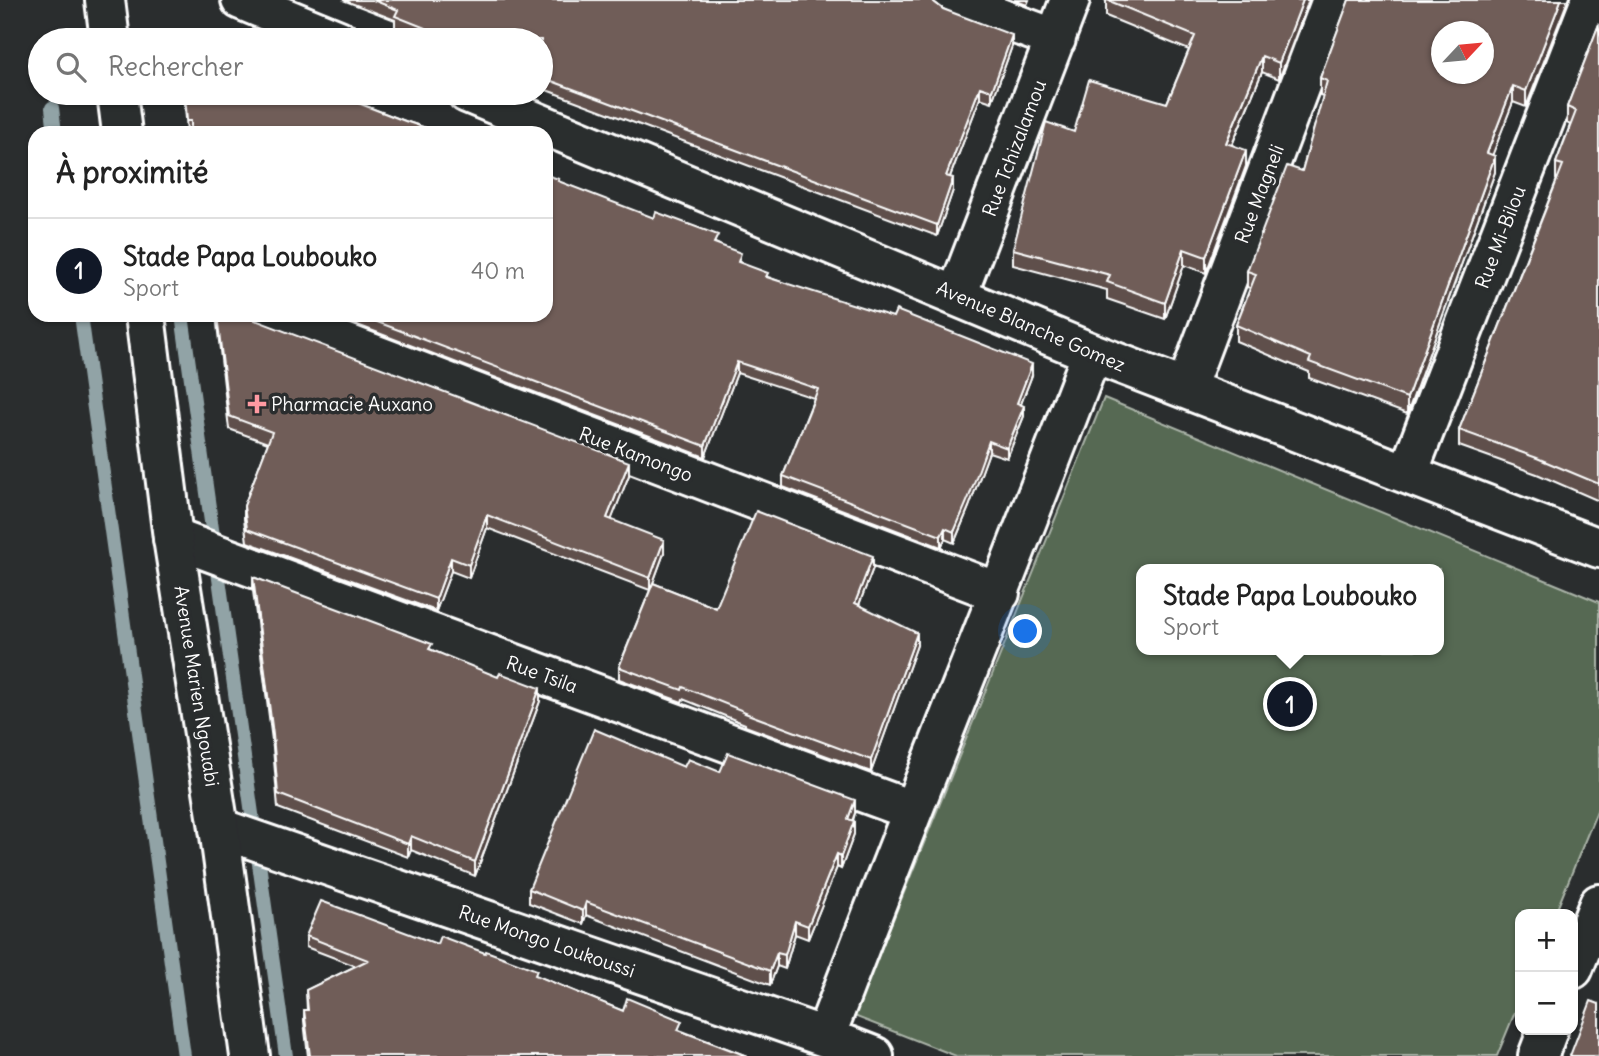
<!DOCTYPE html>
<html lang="fr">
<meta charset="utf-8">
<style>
body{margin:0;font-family:Delius,sans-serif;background:#f6f6f6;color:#222}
.controls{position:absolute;right:21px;bottom:21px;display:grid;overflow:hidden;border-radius:14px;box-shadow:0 2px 5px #0004}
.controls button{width:63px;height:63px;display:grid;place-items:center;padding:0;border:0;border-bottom:2px solid #e0e0e0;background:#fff;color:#222;font:35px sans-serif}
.compass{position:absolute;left:1431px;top:21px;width:63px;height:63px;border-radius:50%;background:#fff;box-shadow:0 2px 5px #0004;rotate:64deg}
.you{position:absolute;left:1026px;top:632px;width:24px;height:24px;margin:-18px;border:5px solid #fff;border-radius:50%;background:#1a73e8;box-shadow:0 0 0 10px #1a73e833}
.badge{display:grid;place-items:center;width:46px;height:46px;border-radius:50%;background:#111827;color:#fff;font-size:23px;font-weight:700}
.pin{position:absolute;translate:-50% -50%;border:4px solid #fff;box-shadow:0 2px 7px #0006}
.popup{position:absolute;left:1136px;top:564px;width:308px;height:91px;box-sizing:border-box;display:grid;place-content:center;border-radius:14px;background:#fff;filter:drop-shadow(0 2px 5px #0005);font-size:23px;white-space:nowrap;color:#767676}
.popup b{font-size:26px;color:#222}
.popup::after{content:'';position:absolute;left:50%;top:100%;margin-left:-14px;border:14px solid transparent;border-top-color:#fff}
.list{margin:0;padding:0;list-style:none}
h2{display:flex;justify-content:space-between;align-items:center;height:91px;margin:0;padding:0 28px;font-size:30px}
h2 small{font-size:23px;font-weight:400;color:#767676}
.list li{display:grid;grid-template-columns:46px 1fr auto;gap:21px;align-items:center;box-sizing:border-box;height:105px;padding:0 28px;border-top:2px solid #e0e0e0}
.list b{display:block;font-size:26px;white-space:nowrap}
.list p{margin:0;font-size:23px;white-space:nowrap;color:#767676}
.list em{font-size:23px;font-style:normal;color:#767676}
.icon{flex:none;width:38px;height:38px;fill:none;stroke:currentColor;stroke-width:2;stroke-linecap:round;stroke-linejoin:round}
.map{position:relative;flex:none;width:1599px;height:1056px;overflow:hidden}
.search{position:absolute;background:#fff;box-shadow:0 2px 5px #0004;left:28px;top:28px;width:525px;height:77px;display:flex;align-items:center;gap:18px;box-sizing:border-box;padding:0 24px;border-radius:38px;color:#767676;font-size:26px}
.panel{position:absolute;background:#fff;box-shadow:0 2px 5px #0004;left:28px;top:126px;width:525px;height:196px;border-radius:21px}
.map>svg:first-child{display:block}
.green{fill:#576953;stroke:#abb4a9;stroke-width:2;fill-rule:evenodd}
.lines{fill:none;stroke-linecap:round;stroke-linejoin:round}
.stream{stroke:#91a3a6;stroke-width:14}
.minor-casing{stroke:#fff;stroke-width:44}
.tertiary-casing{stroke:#fff;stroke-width:44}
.minor{stroke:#2a2d2e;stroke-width:38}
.tertiary{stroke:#2a2d2e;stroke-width:38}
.wall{fill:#5f504c;stroke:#fff;stroke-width:2}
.shaded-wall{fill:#4e413e;stroke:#fff;stroke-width:2}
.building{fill:#6f5d58;stroke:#fff;stroke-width:2;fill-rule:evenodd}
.poi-dot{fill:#ff9aa2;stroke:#2a2d2e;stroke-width:2.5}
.labels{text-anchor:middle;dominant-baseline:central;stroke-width:7;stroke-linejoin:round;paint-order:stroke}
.street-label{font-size:19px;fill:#fff;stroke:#2a2d2e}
.poi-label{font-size:19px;fill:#fff;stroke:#2a2d2e;text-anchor:start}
</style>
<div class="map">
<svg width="1599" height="1056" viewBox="0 0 1599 1056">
<rect width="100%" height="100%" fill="#2a2d2e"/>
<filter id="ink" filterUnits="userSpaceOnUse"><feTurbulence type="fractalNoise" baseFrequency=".0143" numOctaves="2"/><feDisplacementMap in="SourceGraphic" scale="14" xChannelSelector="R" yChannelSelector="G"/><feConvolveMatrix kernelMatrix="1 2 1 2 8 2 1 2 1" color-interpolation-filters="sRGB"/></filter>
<g filter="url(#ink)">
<!-- green -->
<path class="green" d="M 1104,398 L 1599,602 L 1599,806 L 1555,914 L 1520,914 L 1520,1000 L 1497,1056 L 956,1056 L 854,1016 ZM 1141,569 L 1439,569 L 1439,650 L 1141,650 Z"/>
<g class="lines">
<!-- stream -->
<path class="stream" d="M 52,108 L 55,133
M 81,315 L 184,1056
M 182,315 L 286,1056"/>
<defs>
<path id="minor" d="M 241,0 L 339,40
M 951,0 L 1056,39
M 467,93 L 1092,353 L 1599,548
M 957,295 L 1070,0
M 271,315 L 1000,593
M 1186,388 L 1332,0
M 1408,473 L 1591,0
M 173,538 L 911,810
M 219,828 L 825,1037 L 874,1056
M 1573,969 L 1599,904
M 825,1037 C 912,808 1005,581 1092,353
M 1538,1056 L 1548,1030"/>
<path id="tertiary" d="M 105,0 L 110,40
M 117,93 L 122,133
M 145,315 L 173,538 L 219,828 L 250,1056"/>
</defs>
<!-- minor casing -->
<use href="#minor" class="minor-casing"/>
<!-- tertiary casing -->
<use href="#tertiary" class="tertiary-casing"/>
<!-- minor -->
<use href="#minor" class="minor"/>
<!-- tertiary -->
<use href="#tertiary" class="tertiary"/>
</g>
<!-- wall -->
<path class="wall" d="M 343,0 L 933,0 L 934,2 L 943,9 L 1012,46 L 992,102 L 980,98 L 950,177 L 953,190 L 937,236 L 541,88 L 541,40 L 427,40 L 395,28 L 395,20 Z
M 1014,0 L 1029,0 L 1027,5 Z
M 1105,0 L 1309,0 L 1279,79 L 1262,72 L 1232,145 L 1246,166 L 1206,273 L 1184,265 L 1165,319 L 1107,299 L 1107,290 L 1013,265 L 1013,249 L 1074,132 L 1167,103 L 1189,50 L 1106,16 L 1106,1 Z
M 1349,0 L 1568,0 L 1526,107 L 1513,102 L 1492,155 L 1495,172 L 1407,414 L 1309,378 L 1309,372 L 1236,341 L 1236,325 L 1250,288 L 1247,287 L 1247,271 L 1302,171 L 1323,96 L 1320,95 L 1320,78 Z
M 1599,24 L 1599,501 L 1537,474 L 1459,446 L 1459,430 L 1557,179 L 1556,179 L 1556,163 L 1570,125 L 1567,123 L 1567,107 Z
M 184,93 L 332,93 L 405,121 L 441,133 L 191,133 L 191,132 L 187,132 Z
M 559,182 L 718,244 L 741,263 L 768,277 L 1032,375 L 1021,404 L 1024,416 L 1007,458 L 989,452 L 969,507 L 954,543 L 945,539 L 941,547 L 783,487 L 783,476 L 814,398 L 737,373 L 705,457 L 331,315 L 546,315 Z
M 216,315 L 242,315 L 629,475 L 611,520 L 664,553 L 653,583 L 716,608 L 873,568 L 859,605 L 917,645 L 871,772 L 745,726 L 745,724 L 683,699 L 682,702 L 619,679 L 619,667 L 650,590 L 487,528 L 469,578 L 451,571 L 436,611 L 247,542 L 244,519 L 244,506 L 268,443 L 229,429 Z
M 253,577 L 432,650 L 540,701 L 475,876 L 411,850 L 408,857 L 278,808 L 273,748 L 253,591 Z
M 684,767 L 720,772 L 855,813 L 853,821 L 854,834 L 841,869 L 837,867 L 808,939 L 795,934 L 785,969 L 777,966 L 770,985 L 586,915 L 583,924 L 529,903 L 529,889 Z
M 306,936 L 437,944 L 537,976 L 623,1011 L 682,1031 L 747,1056 L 308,1056 L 304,1021 L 304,1010 L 307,1010 L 306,990 L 356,966 L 306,947 Z"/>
<!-- shaded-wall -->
<path class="shaded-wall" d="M 1303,0 L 1309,0 L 1279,79 L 1279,63 Z
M 1561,0 L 1568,0 L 1526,107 L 1526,91 Z
M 1012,35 L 1012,46 L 992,102 L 992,91 Z
M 1262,56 L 1262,72 L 1226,159 L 1226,143 Z
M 1513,86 L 1513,102 L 1487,169 L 1487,153 Z
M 980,87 L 980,98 L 946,187 L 946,176 Z
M 1246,150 L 1246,166 L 1206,273 L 1206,257 Z
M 1495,156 L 1495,172 L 1407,414 L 1407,398 Z
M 953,178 L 953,190 L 937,236 L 937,225 Z
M 1184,249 L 1184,265 L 1165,319 L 1165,303 Z
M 737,362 L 737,373 L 705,457 L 705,446 Z
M 1032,364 L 1032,375 L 1017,414 L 1017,403 Z
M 1024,406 L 1024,416 L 1007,458 L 1007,448 Z
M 989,441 L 989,452 L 969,507 L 954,543 L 954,532 Z
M 629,462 L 629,475 L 607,531 L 607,518 Z
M 487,515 L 487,528 L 469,578 L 469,565 Z
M 945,528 L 945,539 L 941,547 L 941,536 Z
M 664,540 L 664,553 L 650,591 L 650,578 Z
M 873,556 L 873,568 L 855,615 L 855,603 Z
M 451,558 L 451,571 L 436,611 L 436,599 Z
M 917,633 L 917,645 L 871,772 L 871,760 Z
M 540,688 L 540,701 L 475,876 L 475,862 Z
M 855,800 L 855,813 L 848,832 L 848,819 Z
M 854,821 L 854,834 L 841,869 L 841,856 Z
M 411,836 L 411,850 L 408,857 L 408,844 Z
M 837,854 L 837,867 L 808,939 L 808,926 Z
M 586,902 L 586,915 L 583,924 L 583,911 Z
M 795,921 L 795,934 L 785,969 L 785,955 Z
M 777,953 L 777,966 L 770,985 L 770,971 Z"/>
<!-- building -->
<path class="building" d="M 373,0 L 933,0 L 934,2 L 943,9 L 1012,35 L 992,91 L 980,87 L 946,176 L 953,178 L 937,225 L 541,77 L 541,40 L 450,40 L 442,38 L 443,35 L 395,16 L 398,10 Z
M 1107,0 L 1303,0 L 1279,63 L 1262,56 L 1226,143 L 1246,150 L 1206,257 L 1184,249 L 1165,303 L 1107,282 L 1110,275 L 1013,249 L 1046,122 L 1074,132 L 1089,80 L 1167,103 L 1195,36 Z
M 1349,0 L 1561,0 L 1526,91 L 1513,86 L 1487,153 L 1495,156 L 1407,398 L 1309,362 L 1311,357 L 1236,325 L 1256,274 L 1247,271 L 1287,166 L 1302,171 L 1327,81 L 1320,78 ZM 1441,32 L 1483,32 L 1483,74 L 1441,74 Z
M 1599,24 L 1599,484 L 1537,458 L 1459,430 L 1563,165 L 1556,163 L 1576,111 L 1567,107 Z
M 185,93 L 332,93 L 405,121 L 441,133 L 191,133 L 191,121 L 187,121 Z
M 546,175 L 559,179 L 558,181 L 654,218 L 656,212 L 718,235 L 714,243 L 741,253 L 738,262 L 768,273 L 766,277 L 893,317 L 896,310 L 1032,364 L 1017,403 L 1024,406 L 1007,448 L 989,441 L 969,497 L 954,532 L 945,528 L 941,536 L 783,476 L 818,389 L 737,362 L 705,446 L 359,315 L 546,315 Z
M 217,315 L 242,315 L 629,462 L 607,518 L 664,540 L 650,578 L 487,515 L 469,565 L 451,558 L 436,599 L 247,529 L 244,506 L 272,432 L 229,416 Z
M 756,511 L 873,556 L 855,603 L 917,633 L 871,760 L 745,713 L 746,712 L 683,687 L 682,690 L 619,667 L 653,583 L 716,608 Z
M 253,577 L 432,644 L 429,649 L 498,677 L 500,673 L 540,688 L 475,862 L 411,836 L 408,844 L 278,794 L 273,735 Z
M 594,729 L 684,767 L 688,759 L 720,772 L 728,753 L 855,800 L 848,819 L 854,821 L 841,856 L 837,854 L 808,926 L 795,921 L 785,955 L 777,953 L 770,971 L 586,902 L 583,911 L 529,889 Z
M 321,901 L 437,944 L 440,936 L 485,953 L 486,951 L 537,970 L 535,975 L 623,1011 L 627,998 L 682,1021 L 678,1030 L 747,1056 L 310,1056 L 304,1010 L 308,1010 L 306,990 L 368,960 L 306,936 Z
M 1591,1001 L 1599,1004 L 1599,1056 L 1570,1056 Z"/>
</g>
<!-- markers -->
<path class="poi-dot" d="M253.5 393.5h7v7h7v7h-7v7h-7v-7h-7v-7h7z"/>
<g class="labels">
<!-- street labels -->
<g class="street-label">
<text transform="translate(1014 148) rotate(-69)">Rue Tchizalamou</text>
<text transform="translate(1259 194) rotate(-69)">Rue Magneli</text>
<text transform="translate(1500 237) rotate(-69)">Rue Mi-Bilou</text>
<text transform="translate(1031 326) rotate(23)">Avenue Blanche Gomez</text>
<text transform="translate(636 454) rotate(21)">Rue Kamongo</text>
<text transform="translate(542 674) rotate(20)">Rue Tsila</text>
<text transform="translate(197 686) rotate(81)">Avenue Marien Ngouabi</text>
<text transform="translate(547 941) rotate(19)">Rue Mongo Loukoussi</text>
</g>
<!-- poi labels -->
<g class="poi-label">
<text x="271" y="404">Pharmacie Auxano</text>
</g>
</g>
</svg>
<div class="controls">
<button>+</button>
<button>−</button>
</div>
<svg class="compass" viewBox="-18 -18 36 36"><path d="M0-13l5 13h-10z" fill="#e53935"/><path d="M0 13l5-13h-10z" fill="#767676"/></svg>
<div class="you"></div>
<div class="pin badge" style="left:1290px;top:704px">1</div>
<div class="popup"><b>Stade Papa Loubouko</b>Sport</div>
<div class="search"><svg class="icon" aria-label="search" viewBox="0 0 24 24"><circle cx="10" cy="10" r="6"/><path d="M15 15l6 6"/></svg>Rechercher</div>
<section class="panel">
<h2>À proximité<small></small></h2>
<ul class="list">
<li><span class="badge">1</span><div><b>Stade Papa Loubouko</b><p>Sport</p></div><em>40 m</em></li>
</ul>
</section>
</div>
